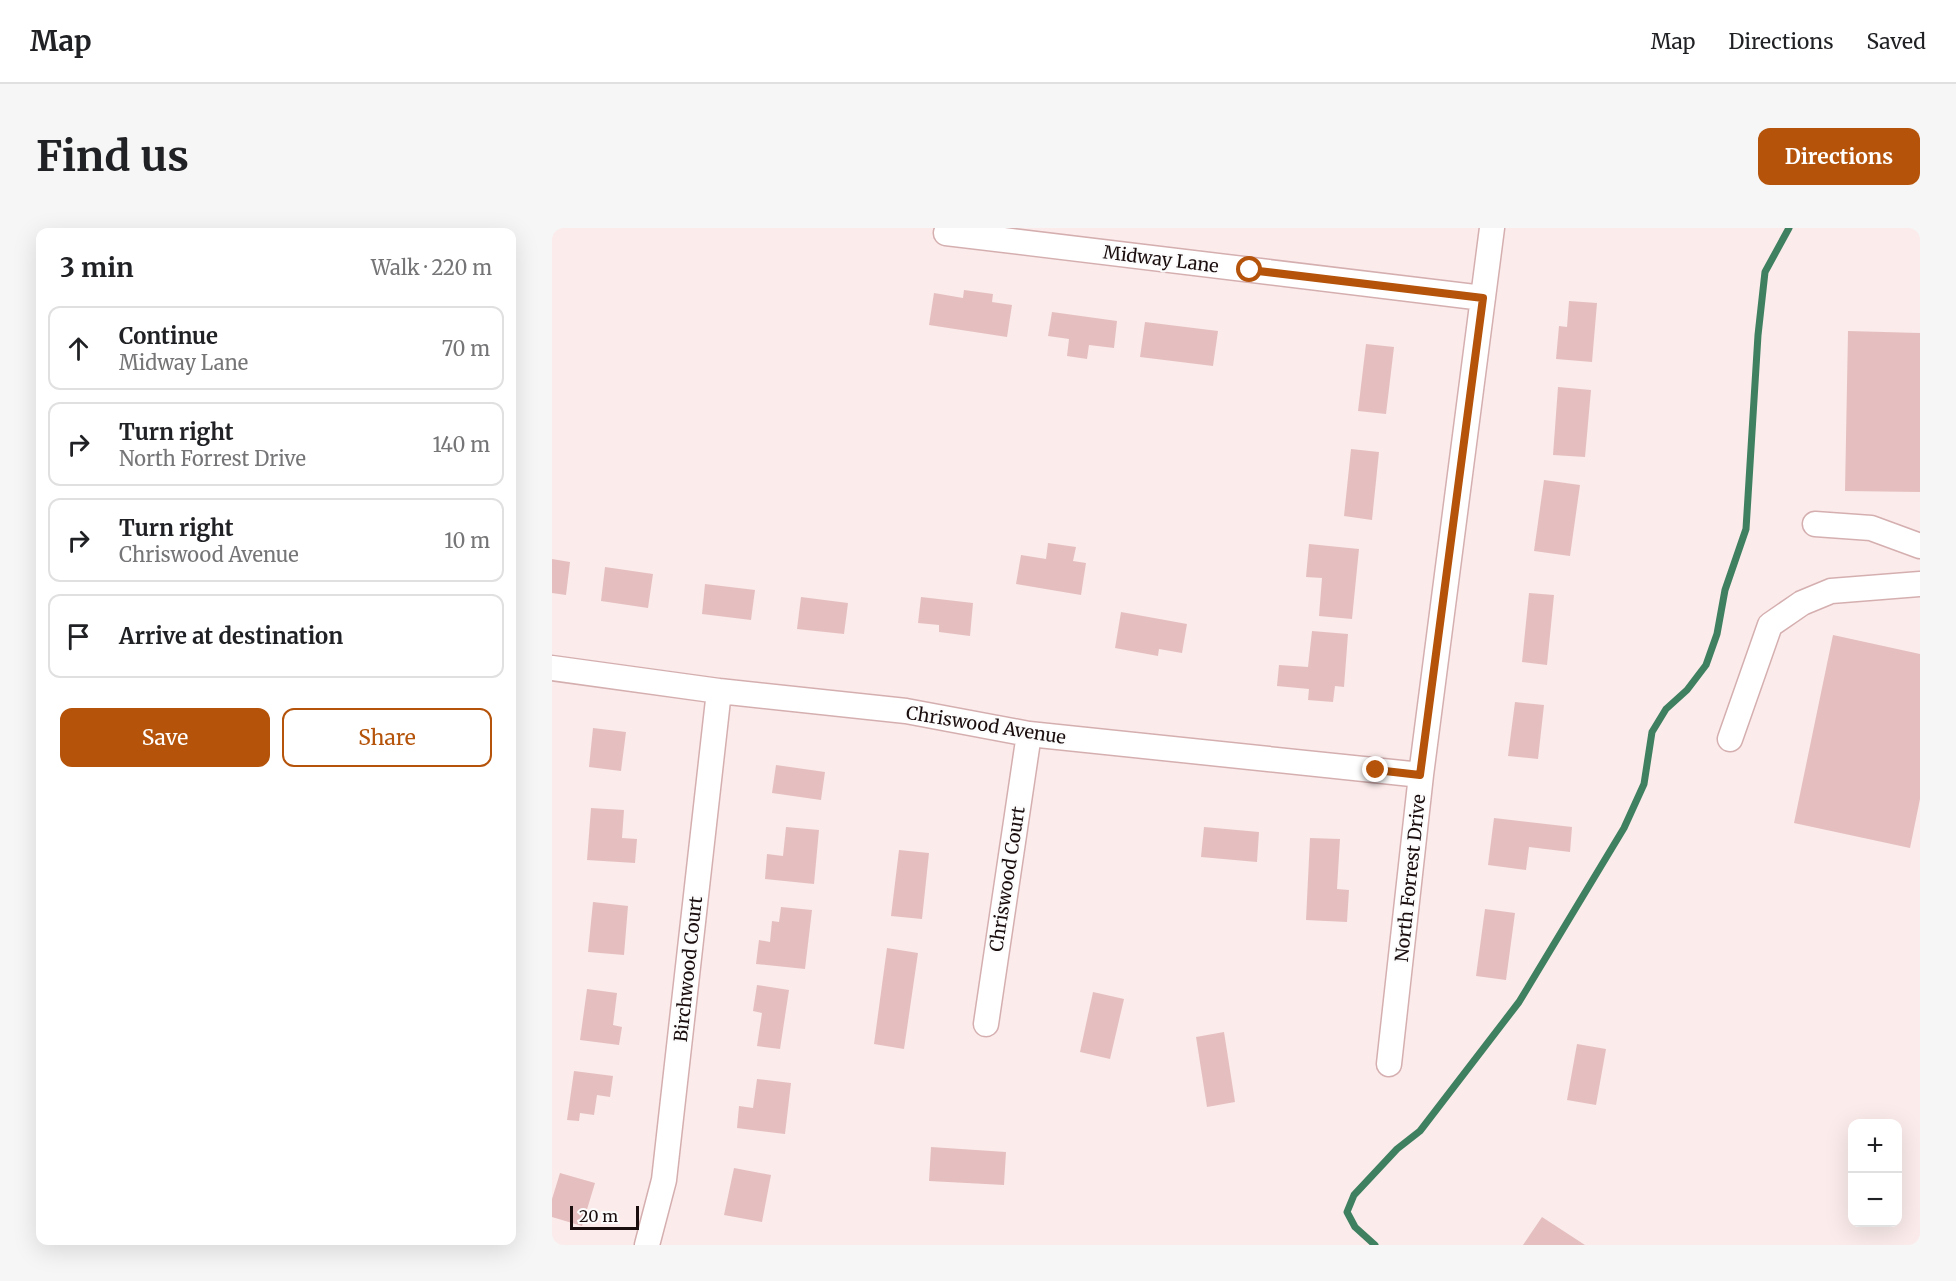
<!DOCTYPE html>
<meta charset="utf-8">
<style>
body{margin:0;font-family:Merriweather,serif;background:#f6f6f6;color:#202124}
.controls{position:absolute;right:18px;bottom:18px;display:grid;overflow:hidden;border-radius:12px;box-shadow:0 6px 24px #0002}
.controls button{width:54px;height:54px;display:grid;place-items:center;padding:0;border:0;border-bottom:2px solid #e0e0e0;background:#fff;color:#202124;font:30px sans-serif}
.scale{position:absolute;left:18px;bottom:15px;width:69px;box-sizing:border-box;padding-left:6px;border:3px solid #1b0e0f;border-top:0;font-size:16px;line-height:21px;white-space:nowrap;color:#1b0e0f;-webkit-text-stroke:4px #fcfcfc;paint-order:stroke}
.stop{position:absolute;width:18px;height:18px;margin:-14px;border:4px solid #b45309;border-radius:50%;background:#fff}
.stop.end{background:#b45309;border-color:#fff;box-shadow:0 2px 6px #0008}
.list{margin:0;padding:0;list-style:none}
h2{display:flex;justify-content:space-between;align-items:center;height:78px;margin:0;padding:0 24px;font-size:26px}
h2 small{font-size:20px;font-weight:400;color:#757577}
.list li{display:grid;grid-template-columns:39px 1fr auto;gap:18px;align-items:center;box-sizing:border-box;height:84px;margin:0 12px 12px;padding:0 12px;border:2px solid #e0e0e0;border-radius:12px}
.list b{display:block;font-size:22px;white-space:nowrap}
.list p{margin:0;font-size:20px;white-space:nowrap;color:#757577}
.list em{font-size:20px;font-style:normal;color:#757577}
.actions{display:flex;gap:12px;padding:18px 24px}
.actions a{flex:1;padding:14px 0;border:2px solid #b45309;border-radius:12px;text-align:center;font-size:21px;color:#b45309}
.actions .main{background:#b45309;color:#fff}
.icon{flex:none;width:33px;height:33px;fill:none;stroke:currentColor;stroke-width:2;stroke-linecap:round;stroke-linejoin:round}
.map{position:relative;flex:none;width:1368px;height:1017px;overflow:hidden;border-radius:12px}
header{display:flex;align-items:center;gap:36px;box-sizing:border-box;height:84px;padding:0 30px;background:#fff;border-bottom:2px solid #e0e0e0}
header strong{font-size:28px}
nav{display:flex;gap:33px;margin-inline-start:auto;font-size:21px}
.intro{display:flex;align-items:center;justify-content:space-between;box-sizing:border-box;height:144px;padding:0 36px}
h1{margin:0;font-size:42px}
.button{padding:15px 27px;border-radius:12px;background:#b45309;color:#fff;font-size:21px;font-weight:700}
main{display:flex;gap:36px;padding:0 36px}
aside{flex:1;background:#fff;border-radius:12px;box-shadow:0 6px 24px #0002}
.map>svg:first-child{display:block}
.lines{fill:none;stroke-linecap:round;stroke-linejoin:round}
.stream{stroke:#3f8060;stroke-width:7}
.building{fill:#e5bfbf}
.minor-casing{stroke:#d5afb0;stroke-width:27}
.minor{stroke:#fff;stroke-width:24}
.route{stroke:#b45309;stroke-width:8}
.labels{text-anchor:middle;dominant-baseline:central;stroke-width:4.5;stroke-linejoin:round;paint-order:stroke}
.street-label{font-size:18px;fill:#1b0e0f;stroke:#fcfcfc}
</style>
<header>
<strong>Map</strong>
<nav><a>Map</a><a>Directions</a><a>Saved</a></nav>
</header>
<div class="intro"><h1>Find us</h1><a class="button">Directions</a></div>
<main>
<aside>
<h2>3 min<small>Walk · 220 m</small></h2>
<ul class="list">
<li><svg class="icon" aria-label="ahead" viewBox="0 0 24 24"><path d="M12 20V5M6 11l6-6 6 6"/></svg><div><b>Continue</b><p>Midway Lane</p></div><em>70 m</em></li>
<li><svg class="icon" aria-label="right" viewBox="0 0 24 24"><path d="M7 20v-9h11M14 6l5 5-5 5"/></svg><div><b>Turn right</b><p>North Forrest Drive</p></div><em>140 m</em></li>
<li><svg class="icon" aria-label="right" viewBox="0 0 24 24"><path d="M7 20v-9h11M14 6l5 5-5 5"/></svg><div><b>Turn right</b><p>Chriswood Avenue</p></div><em>10 m</em></li>
<li><svg class="icon" aria-label="arrive" viewBox="0 0 24 24"><path d="M6 21V4h12l-3 4 3 4H6"/></svg><div><b>Arrive at destination</b></div></li>
</ul>
<div class="actions"><a class="main">Save</a><a>Share</a></div>
</aside>
<div class="map">
<svg width="1368" height="1017" viewBox="0 0 1368 1017">
<rect width="100%" height="100%" fill="#fbebeb"/>
<g class="lines">
<!-- stream -->
<path class="stream" d="M 823,1017 L 803,999 L 795,984 L 802,967 L 845,921 L 868,903 L 967,774 L 1072,600 L 1092,556 L 1100,504 L 1114,481 L 1135,462 L 1154,437 L 1165,406 L 1173,362 L 1194,301 L 1206,107 L 1213,44 L 1237,0"/>
</g>
<!-- building -->
<path class="building" d="M 412,62 L 441,66 L 440,74 L 460,77 L 455,109 L 377,97 L 382,65 L 411,70 Z
M 1017,73 L 1045,75 L 1040,134 L 1004,131 L 1007,98 L 1015,99 Z
M 500,84 L 565,93 L 562,120 L 537,117 L 535,131 L 515,128 L 517,111 L 496,108 Z
M 593,94 L 666,103 L 661,138 L 588,129 Z
M 1296,103 L 1368,105 L 1368,264 L 1293,263 Z
M 814,116 L 842,119 L 834,186 L 806,183 Z
M 1006,159 L 1039,162 L 1033,229 L 1001,227 Z
M 799,221 L 827,224 L 820,292 L 792,288 Z
M 992,252 L 1028,257 L 1018,328 L 982,323 Z
M 496,315 L 524,319 L 521,333 L 534,335 L 529,367 L 464,356 L 469,327 L 494,331 Z
M 757,316 L 807,321 L 800,391 L 767,388 L 770,350 L 754,349 Z
M 0,331 L 18,334 L 14,367 L 0,365 Z
M 53,339 L 101,346 L 96,380 L 49,373 Z
M 153,356 L 203,362 L 199,392 L 150,386 Z
M 977,365 L 1002,367 L 995,437 L 970,434 Z
M 249,369 L 296,375 L 292,406 L 245,401 Z
M 369,369 L 421,375 L 418,408 L 387,404 L 387,397 L 366,395 Z
M 569,384 L 635,396 L 630,425 L 607,421 L 606,428 L 563,420 Z
M 760,403 L 796,406 L 792,459 L 783,458 L 781,474 L 756,472 L 757,461 L 725,458 L 727,437 L 756,439 Z
M 1281,407 L 1368,426 L 1368,571 L 1358,620 L 1242,595 Z
M 963,474 L 992,477 L 986,531 L 956,528 Z
M 41,500 L 74,504 L 69,543 L 37,539 Z
M 224,537 L 273,544 L 269,572 L 220,565 Z
M 39,580 L 72,582 L 70,610 L 85,611 L 83,635 L 35,632 Z
M 942,590 L 1020,599 L 1018,624 L 977,619 L 974,642 L 936,637 Z
M 234,599 L 267,602 L 262,656 L 213,651 L 215,626 L 231,628 Z
M 652,599 L 707,604 L 705,634 L 649,629 Z
M 758,610 L 788,611 L 785,661 L 797,662 L 795,694 L 754,692 Z
M 347,622 L 377,625 L 370,691 L 339,688 Z
M 41,674 L 76,678 L 72,727 L 36,724 Z
M 229,679 L 260,682 L 253,741 L 204,736 L 207,712 L 218,714 L 220,693 L 227,694 Z
M 933,681 L 963,685 L 954,752 L 924,748 Z
M 335,720 L 366,725 L 352,821 L 322,816 Z
M 205,757 L 237,762 L 228,821 L 205,818 L 210,785 L 201,783 Z
M 35,761 L 65,765 L 61,797 L 70,799 L 67,817 L 28,812 Z
M 541,764 L 572,771 L 558,831 L 528,824 Z
M 672,804 L 683,874 L 655,879 L 644,809 Z
M 1025,816 L 1054,821 L 1044,877 L 1015,872 Z
M 22,843 L 61,848 L 58,869 L 45,867 L 42,887 L 28,885 L 27,893 L 15,892 Z
M 205,851 L 239,855 L 233,906 L 185,900 L 187,878 L 201,880 Z
M 379,919 L 454,924 L 452,957 L 377,953 Z
M 182,940 L 219,947 L 210,994 L 172,987 Z
M 8,945 L 43,955 L 30,998 L 0,989 L 0,971 Z
M 990,989 L 1033,1017 L 971,1017 Z"/>
<g class="lines">
<defs>
<path id="minor" d="M 394,5 L 931,70
M 1263,296 L 1319,300 L 1368,318
M 0,440 L 167,463 L 354,483 L 477,506 L 869,547
M 1178,511 L 1218,397 L 1250,375 L 1279,363 L 1368,356
M 434,796 L 477,506
M 837,836 L 869,547 L 940,0
M 95,1017 L 112,952 L 167,463"/>
</defs>
<!-- minor casing -->
<use href="#minor" class="minor-casing"/>
<!-- minor -->
<use href="#minor" class="minor"/>
</g>
<g class="lines">
<!-- route -->
<path class="route" d="M 698,42 L 931,70 L 868,547 L 824,542"/>
</g>
<g class="labels">
<!-- street labels -->
<g class="street-label">
<text transform="translate(609 31) rotate(7)">Midway Lane</text>
<text transform="translate(434 497) rotate(9)">Chriswood Avenue</text>
<text transform="translate(858 650) rotate(-84)">North Forrest Drive</text>
<text transform="translate(455 651) rotate(-81)">Chriswood Court</text>
<text transform="translate(136 741) rotate(-84)">Birchwood Court</text>
</g>
</g>
</svg>
<div class="controls">
<button>+</button>
<button>−</button>
</div>
<div class="scale">20 m</div>
<div class="stop" style="left:698px;top:42px"></div>
<div class="stop end" style="left:824px;top:542px"></div>
</div>
</main>
